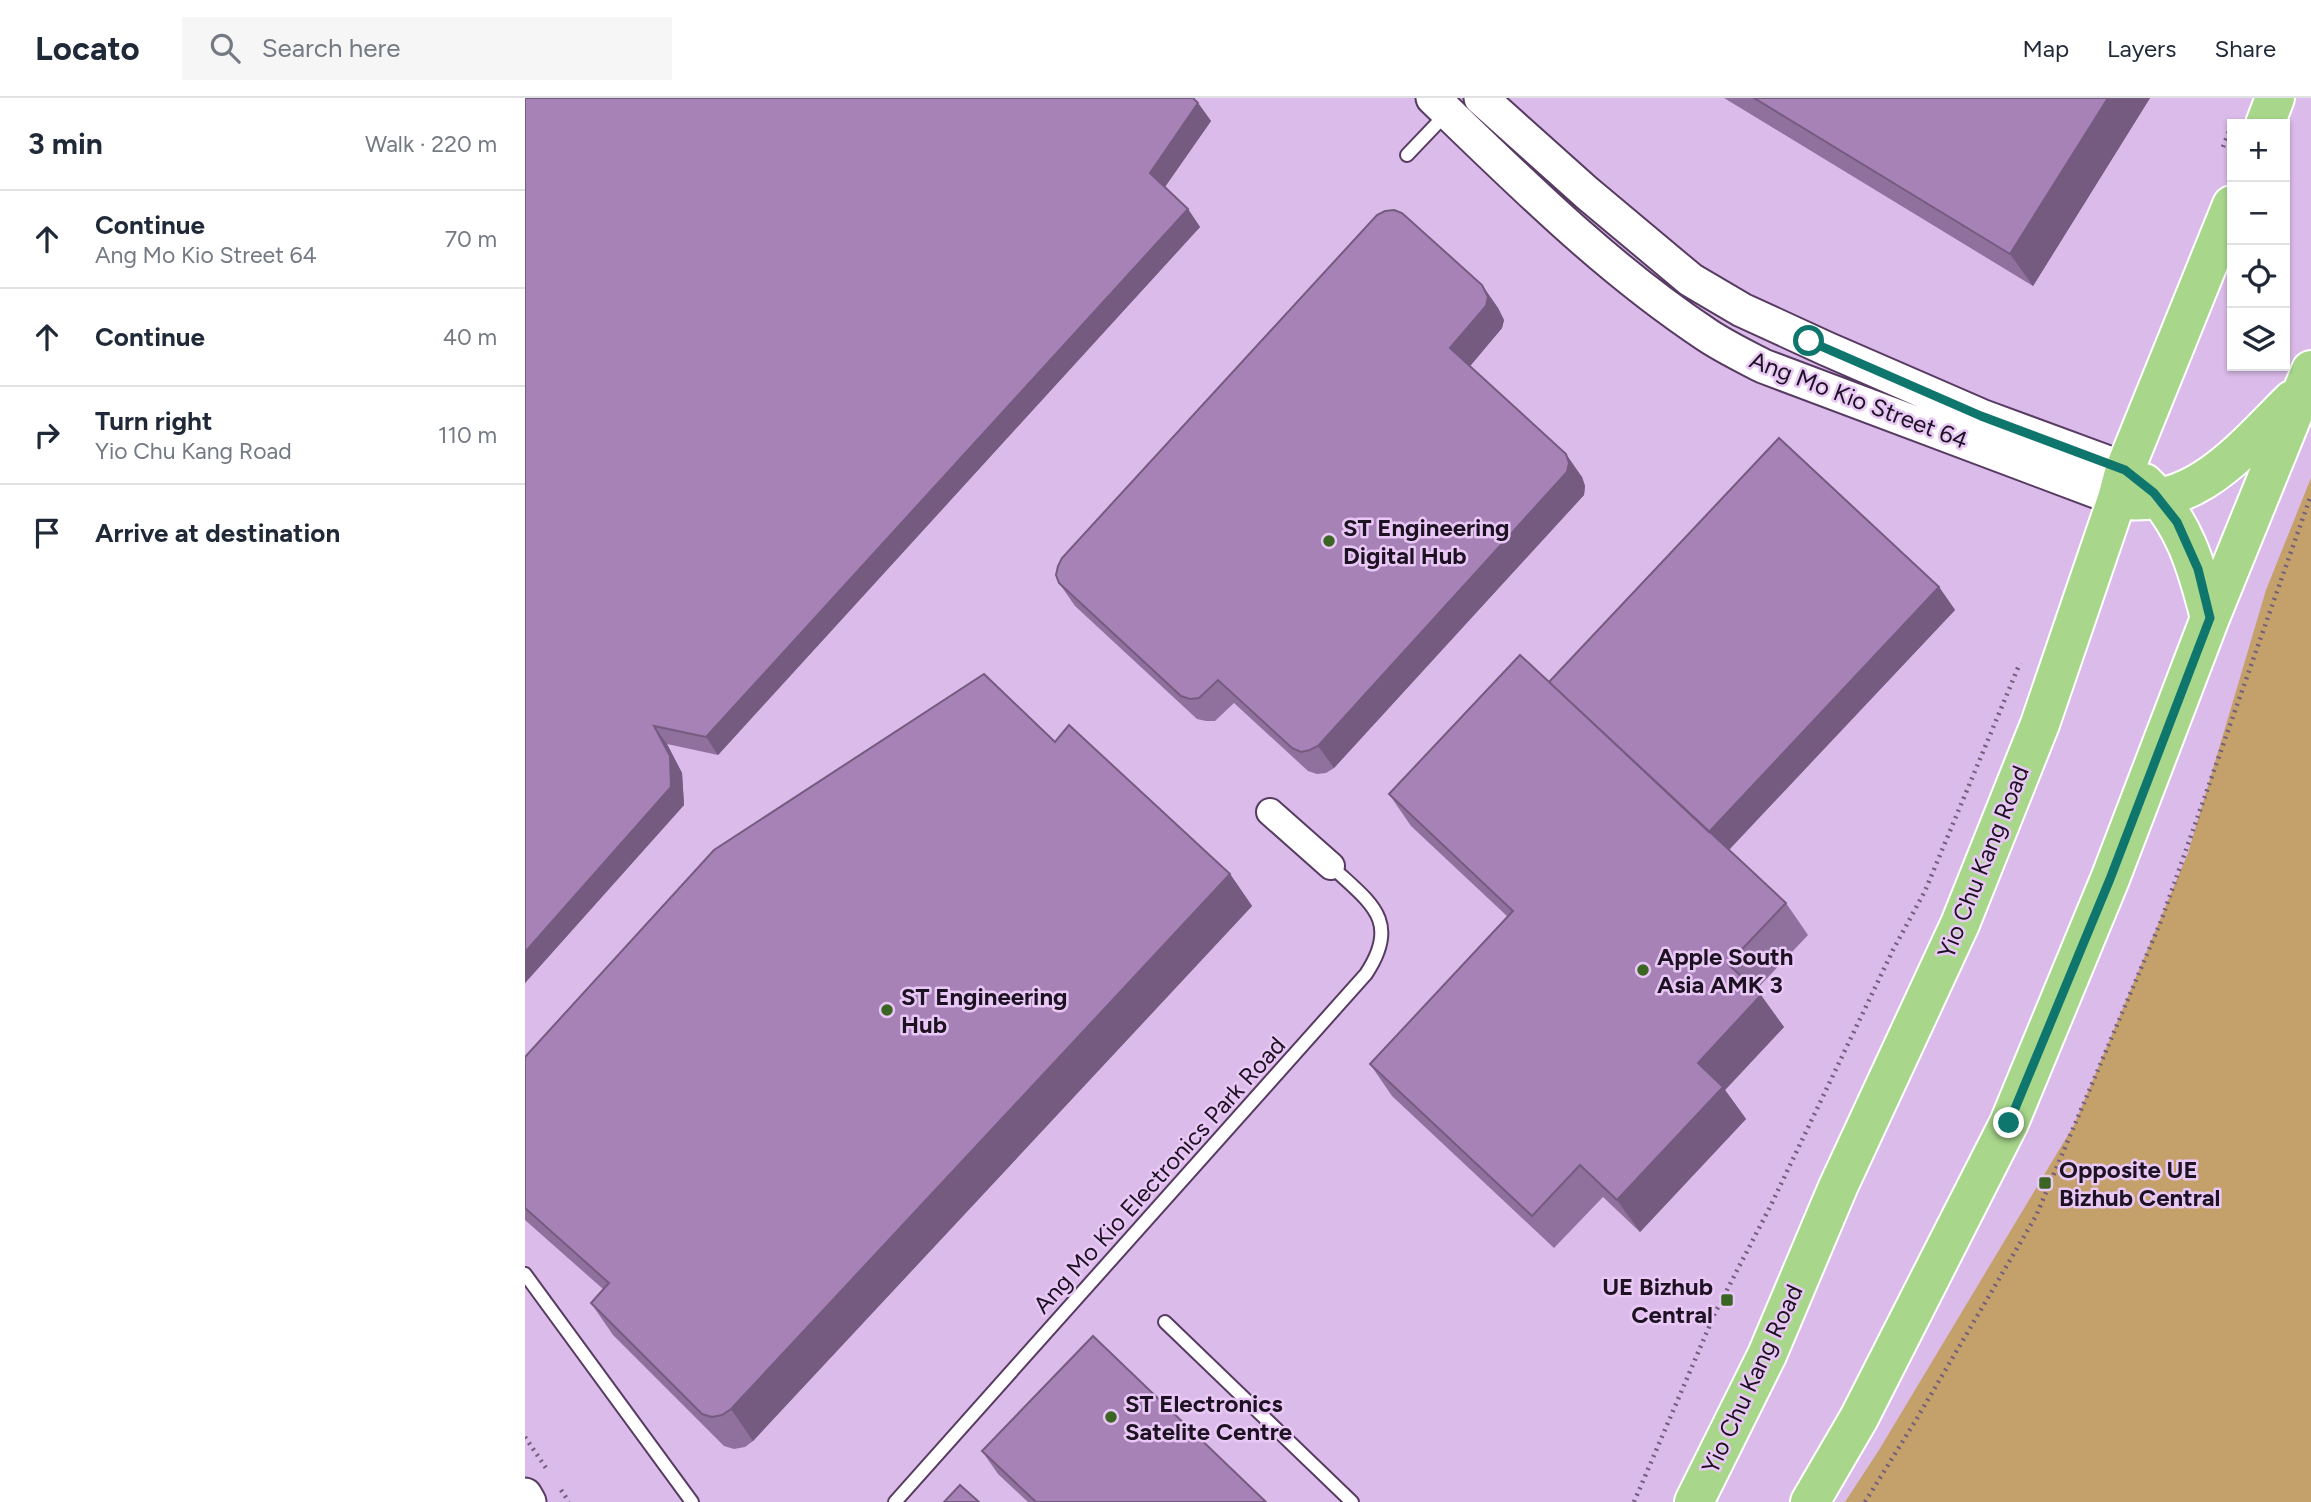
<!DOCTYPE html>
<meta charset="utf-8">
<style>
body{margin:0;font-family:Figtree,sans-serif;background:#f6f6f7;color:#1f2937}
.controls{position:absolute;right:21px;top:21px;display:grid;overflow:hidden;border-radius:0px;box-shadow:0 2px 5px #0004}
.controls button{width:63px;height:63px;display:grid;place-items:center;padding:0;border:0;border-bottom:2px solid #e0e1e3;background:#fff;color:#1f2937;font:35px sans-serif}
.stop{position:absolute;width:21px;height:21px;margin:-16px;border:5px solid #0f766e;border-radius:50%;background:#fff}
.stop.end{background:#0f766e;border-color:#fff;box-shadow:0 2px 7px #0008}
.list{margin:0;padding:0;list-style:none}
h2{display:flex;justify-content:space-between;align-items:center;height:91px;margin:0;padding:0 28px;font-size:30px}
h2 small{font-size:23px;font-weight:400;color:#747a83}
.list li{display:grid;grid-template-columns:46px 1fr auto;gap:21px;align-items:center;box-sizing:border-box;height:98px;padding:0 28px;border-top:2px solid #e0e1e3}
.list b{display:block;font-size:26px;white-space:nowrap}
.list p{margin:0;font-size:23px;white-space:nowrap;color:#747a83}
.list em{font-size:23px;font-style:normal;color:#747a83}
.icon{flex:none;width:38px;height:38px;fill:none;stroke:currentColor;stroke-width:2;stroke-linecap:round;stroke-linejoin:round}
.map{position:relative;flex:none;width:1786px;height:1404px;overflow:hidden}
header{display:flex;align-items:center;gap:42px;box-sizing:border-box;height:98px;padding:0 35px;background:#fff;border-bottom:2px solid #e0e1e3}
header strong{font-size:33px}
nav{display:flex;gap:38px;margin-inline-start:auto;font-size:24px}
.search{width:490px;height:63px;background:#f6f6f7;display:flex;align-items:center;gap:18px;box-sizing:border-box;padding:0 24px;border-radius:0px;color:#747a83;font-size:26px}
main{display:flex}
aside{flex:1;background:#fff}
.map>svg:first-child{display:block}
.green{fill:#c4a06b}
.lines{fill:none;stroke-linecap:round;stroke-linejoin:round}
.service-casing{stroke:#573b62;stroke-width:16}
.minor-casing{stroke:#573b62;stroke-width:30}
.tertiary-casing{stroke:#573b62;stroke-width:37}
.primary-casing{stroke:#fff;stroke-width:42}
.path{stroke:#735f7c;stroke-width:4.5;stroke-dasharray:2 5;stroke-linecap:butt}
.service{stroke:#fff;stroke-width:12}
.minor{stroke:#fff;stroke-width:26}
.tertiary{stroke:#fff;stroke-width:33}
.primary{stroke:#a8d78c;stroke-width:38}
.wall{fill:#90709d}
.shaded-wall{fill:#755b80}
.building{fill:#a782b7;stroke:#755b80;stroke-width:2}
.route{stroke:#0f766e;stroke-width:9}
.poi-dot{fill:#3a6522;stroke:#e9c8f6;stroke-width:2.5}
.labels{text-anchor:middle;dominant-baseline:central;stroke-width:5;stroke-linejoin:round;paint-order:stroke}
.street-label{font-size:24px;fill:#1d1222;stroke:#e9c8f6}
.poi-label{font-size:24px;font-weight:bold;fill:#1d1222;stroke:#e9c8f6;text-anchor:start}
</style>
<header>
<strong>Locato</strong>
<div class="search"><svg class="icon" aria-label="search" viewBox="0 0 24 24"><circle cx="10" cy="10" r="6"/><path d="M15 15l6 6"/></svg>Search here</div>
<nav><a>Map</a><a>Layers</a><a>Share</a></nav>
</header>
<main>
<aside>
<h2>3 min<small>Walk · 220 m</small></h2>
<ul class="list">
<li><svg class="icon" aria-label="ahead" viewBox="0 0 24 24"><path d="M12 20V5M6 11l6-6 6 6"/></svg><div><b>Continue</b><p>Ang Mo Kio Street 64</p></div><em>70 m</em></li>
<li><svg class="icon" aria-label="ahead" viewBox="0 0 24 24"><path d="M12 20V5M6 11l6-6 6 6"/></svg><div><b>Continue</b></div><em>40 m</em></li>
<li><svg class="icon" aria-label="right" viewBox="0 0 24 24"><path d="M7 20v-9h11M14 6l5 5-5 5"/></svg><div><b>Turn right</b><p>Yio Chu Kang Road</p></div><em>110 m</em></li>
<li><svg class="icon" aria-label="arrive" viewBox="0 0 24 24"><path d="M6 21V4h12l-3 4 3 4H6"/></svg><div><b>Arrive at destination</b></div></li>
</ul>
</aside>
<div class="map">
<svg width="1786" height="1404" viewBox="0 0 1786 1404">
<rect width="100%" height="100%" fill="#dbbbe9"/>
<!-- green -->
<path class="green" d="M 1786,380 L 1786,1404 L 1320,1404 L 1354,1352 L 1549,1027 L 1663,755 L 1741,492 Z"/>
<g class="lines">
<defs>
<path id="service" d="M 882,57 L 923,14
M 0,1176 L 167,1404
M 640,1224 L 827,1404
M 370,1404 L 841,876 C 877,822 844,804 806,768"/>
<path id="minor" d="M 745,714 L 806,768"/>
<path id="tertiary" d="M 908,0 C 995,84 1081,170 1182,237 C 1200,249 1219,258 1238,268 L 1592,401
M 956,0 L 1062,95 L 1166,182 L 1217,212 L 1302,251 L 1456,318 L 1600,371
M 0,1397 L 4,1404"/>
<path id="primary" d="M 1740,26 L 1750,0
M 1619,385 C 1659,422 1672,469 1685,520
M 1592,401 C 1670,413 1717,351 1767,302
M 1169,1404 L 1242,1257 L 1313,1089 L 1435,826 L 1515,626 L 1592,401 L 1600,371 L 1707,107
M 1285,1404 L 1334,1320 L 1484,1025 L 1585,781 L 1685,520 L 1786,272"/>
</defs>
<!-- service casing -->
<use href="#service" class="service-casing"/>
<!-- minor casing -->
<use href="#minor" class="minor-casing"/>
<!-- tertiary casing -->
<use href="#tertiary" class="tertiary-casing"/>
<!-- primary casing -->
<use href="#primary" class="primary-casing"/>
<!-- path -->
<path class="path" d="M 1698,49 L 1704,33
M 0,1339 L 21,1370
M 36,1392 L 44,1404
M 1109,1404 L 1190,1215 L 1245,1109 L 1368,852 L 1400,793 L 1495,565
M 1340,1404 L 1391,1322 L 1511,1118 L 1636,823 L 1786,397"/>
<!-- service -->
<use href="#service" class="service"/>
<!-- minor -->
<use href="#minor" class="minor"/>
<!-- tertiary -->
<use href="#tertiary" class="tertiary"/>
<!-- primary -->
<use href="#primary" class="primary"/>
</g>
<!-- wall -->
<path class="wall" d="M 0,0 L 673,5 L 686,23 L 640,89 L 663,111 L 675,129 L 193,657 L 142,646 L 157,675 L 159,707 L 0,885 Z
M 1199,0 L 1625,0 L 1508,188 Z
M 957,187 L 973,210 L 979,222 L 977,230 L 945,268 L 1057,379 L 1060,388 L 1059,397 L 809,670 L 801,675 L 792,676 L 783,673 L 709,605 L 690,623 L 681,623 L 672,621 L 550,508 L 534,485 Z
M 1414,489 L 1430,512 L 1204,752 L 1261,805 L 1283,837 L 1231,892 L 1259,929 L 1200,992 L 1221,1021 L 1115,1134 L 1078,1099 L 1029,1150 L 867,998 L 845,966 L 983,819 L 886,728 L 864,696 L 1024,584 Z
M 530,644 L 705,776 L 727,808 L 228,1343 L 220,1349 L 209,1351 L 199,1348 L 88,1237 L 66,1205 L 78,1191 L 0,1122 L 0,959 Z
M 457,1353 L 741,1404 L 503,1404 L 473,1376 Z"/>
<!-- shaded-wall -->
<path class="shaded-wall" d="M 1583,0 L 1625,0 L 1508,188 L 1485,156 Z
M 673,5 L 686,23 L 637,93 L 625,75 Z
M 663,111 L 675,129 L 193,657 L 181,639 Z
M 957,187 L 973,210 L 979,222 L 977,230 L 941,273 L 925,250 Z
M 1041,356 L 1057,379 L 1060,388 L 1059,397 L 809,670 L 793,648 Z
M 1414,489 L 1430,512 L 1198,758 L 1182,735 Z
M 129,628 L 142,646 L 157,675 L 159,707 L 0,885 L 0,854 Z
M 705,776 L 727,808 L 228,1343 L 206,1311 Z
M 1236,897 L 1259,929 L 1200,992 L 1221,1021 L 1115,1134 L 1092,1102 L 1173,965 Z"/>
<!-- building -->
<path class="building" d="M 0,0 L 668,0 L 673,5 L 625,75 L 663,111 L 181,639 L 129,628 L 145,658 L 146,689 L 0,854 Z
M 1229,0 L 1583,0 L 1485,156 Z
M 869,112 L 877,115 L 957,187 L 963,199 L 961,208 L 925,250 L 1041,356 L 1044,365 L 1042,374 L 793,648 L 785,652 L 776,654 L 767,650 L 693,582 L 674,600 L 665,601 L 656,598 L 534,485 L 531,477 L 533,468 L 537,460 L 852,117 L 860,113 Z
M 1254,340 L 1414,489 L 1184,734 L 1024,584 Z
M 995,557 L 1261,805 L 1203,866 L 1236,897 L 1173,965 L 1198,989 L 1092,1102 L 1055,1067 L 1007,1118 L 845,966 L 988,813 L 864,696 Z
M 459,576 L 530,644 L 544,627 L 705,776 L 206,1311 L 197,1317 L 187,1319 L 177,1316 L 66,1205 L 84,1185 L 0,1110 L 0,959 L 189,752 Z
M 568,1238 L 741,1404 L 511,1404 L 457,1353 Z
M 435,1387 L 454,1404 L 419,1404 Z"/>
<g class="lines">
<!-- route -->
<path class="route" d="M 1284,243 L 1456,318 L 1600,372 L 1629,395 L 1652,424 L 1673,471 L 1685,520 L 1585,781 L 1484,1025"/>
</g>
<!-- markers -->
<g class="poi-dot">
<circle cx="804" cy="443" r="7"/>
<circle cx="1118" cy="872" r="7"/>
<circle cx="362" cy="912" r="7"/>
<rect x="1513" y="1078" width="14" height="14" rx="3.5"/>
<rect x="1195" y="1195" width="14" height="14" rx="3.5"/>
<circle cx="586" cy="1319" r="7"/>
</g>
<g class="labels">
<!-- street labels -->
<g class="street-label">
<text transform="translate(1334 302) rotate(21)">Ang Mo Kio Street 64</text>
<text transform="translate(1458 764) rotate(-68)">Yio Chu Kang Road</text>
<text transform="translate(634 1077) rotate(-48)">Ang Mo Kio Electronics Park Road</text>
<text transform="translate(1227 1281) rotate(-65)">Yio Chu Kang Road</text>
</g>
<!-- poi labels -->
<g class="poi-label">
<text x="818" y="429">ST Engineering<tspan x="818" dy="28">Digital Hub</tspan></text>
<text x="1132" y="858">Apple South<tspan x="1132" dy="28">Asia AMK 3</tspan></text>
<text x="376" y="898">ST Engineering<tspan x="376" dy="28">Hub</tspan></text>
<text x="1534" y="1071">Opposite UE<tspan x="1534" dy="28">Bizhub Central</tspan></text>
<text x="1188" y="1188" text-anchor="end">UE Bizhub<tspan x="1188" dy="28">Central</tspan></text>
<text x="600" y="1305">ST Electronics<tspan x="600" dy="28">Satelite Centre</tspan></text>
</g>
</g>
</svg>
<div class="controls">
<button>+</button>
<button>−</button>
<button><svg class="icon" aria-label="locate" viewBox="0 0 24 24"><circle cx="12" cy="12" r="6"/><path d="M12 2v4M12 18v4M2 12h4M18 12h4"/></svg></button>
<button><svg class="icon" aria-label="layers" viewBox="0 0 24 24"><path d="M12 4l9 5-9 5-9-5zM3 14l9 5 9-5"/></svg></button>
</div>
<div class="stop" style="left:1284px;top:243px"></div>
<div class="stop end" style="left:1484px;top:1025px"></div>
</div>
</main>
